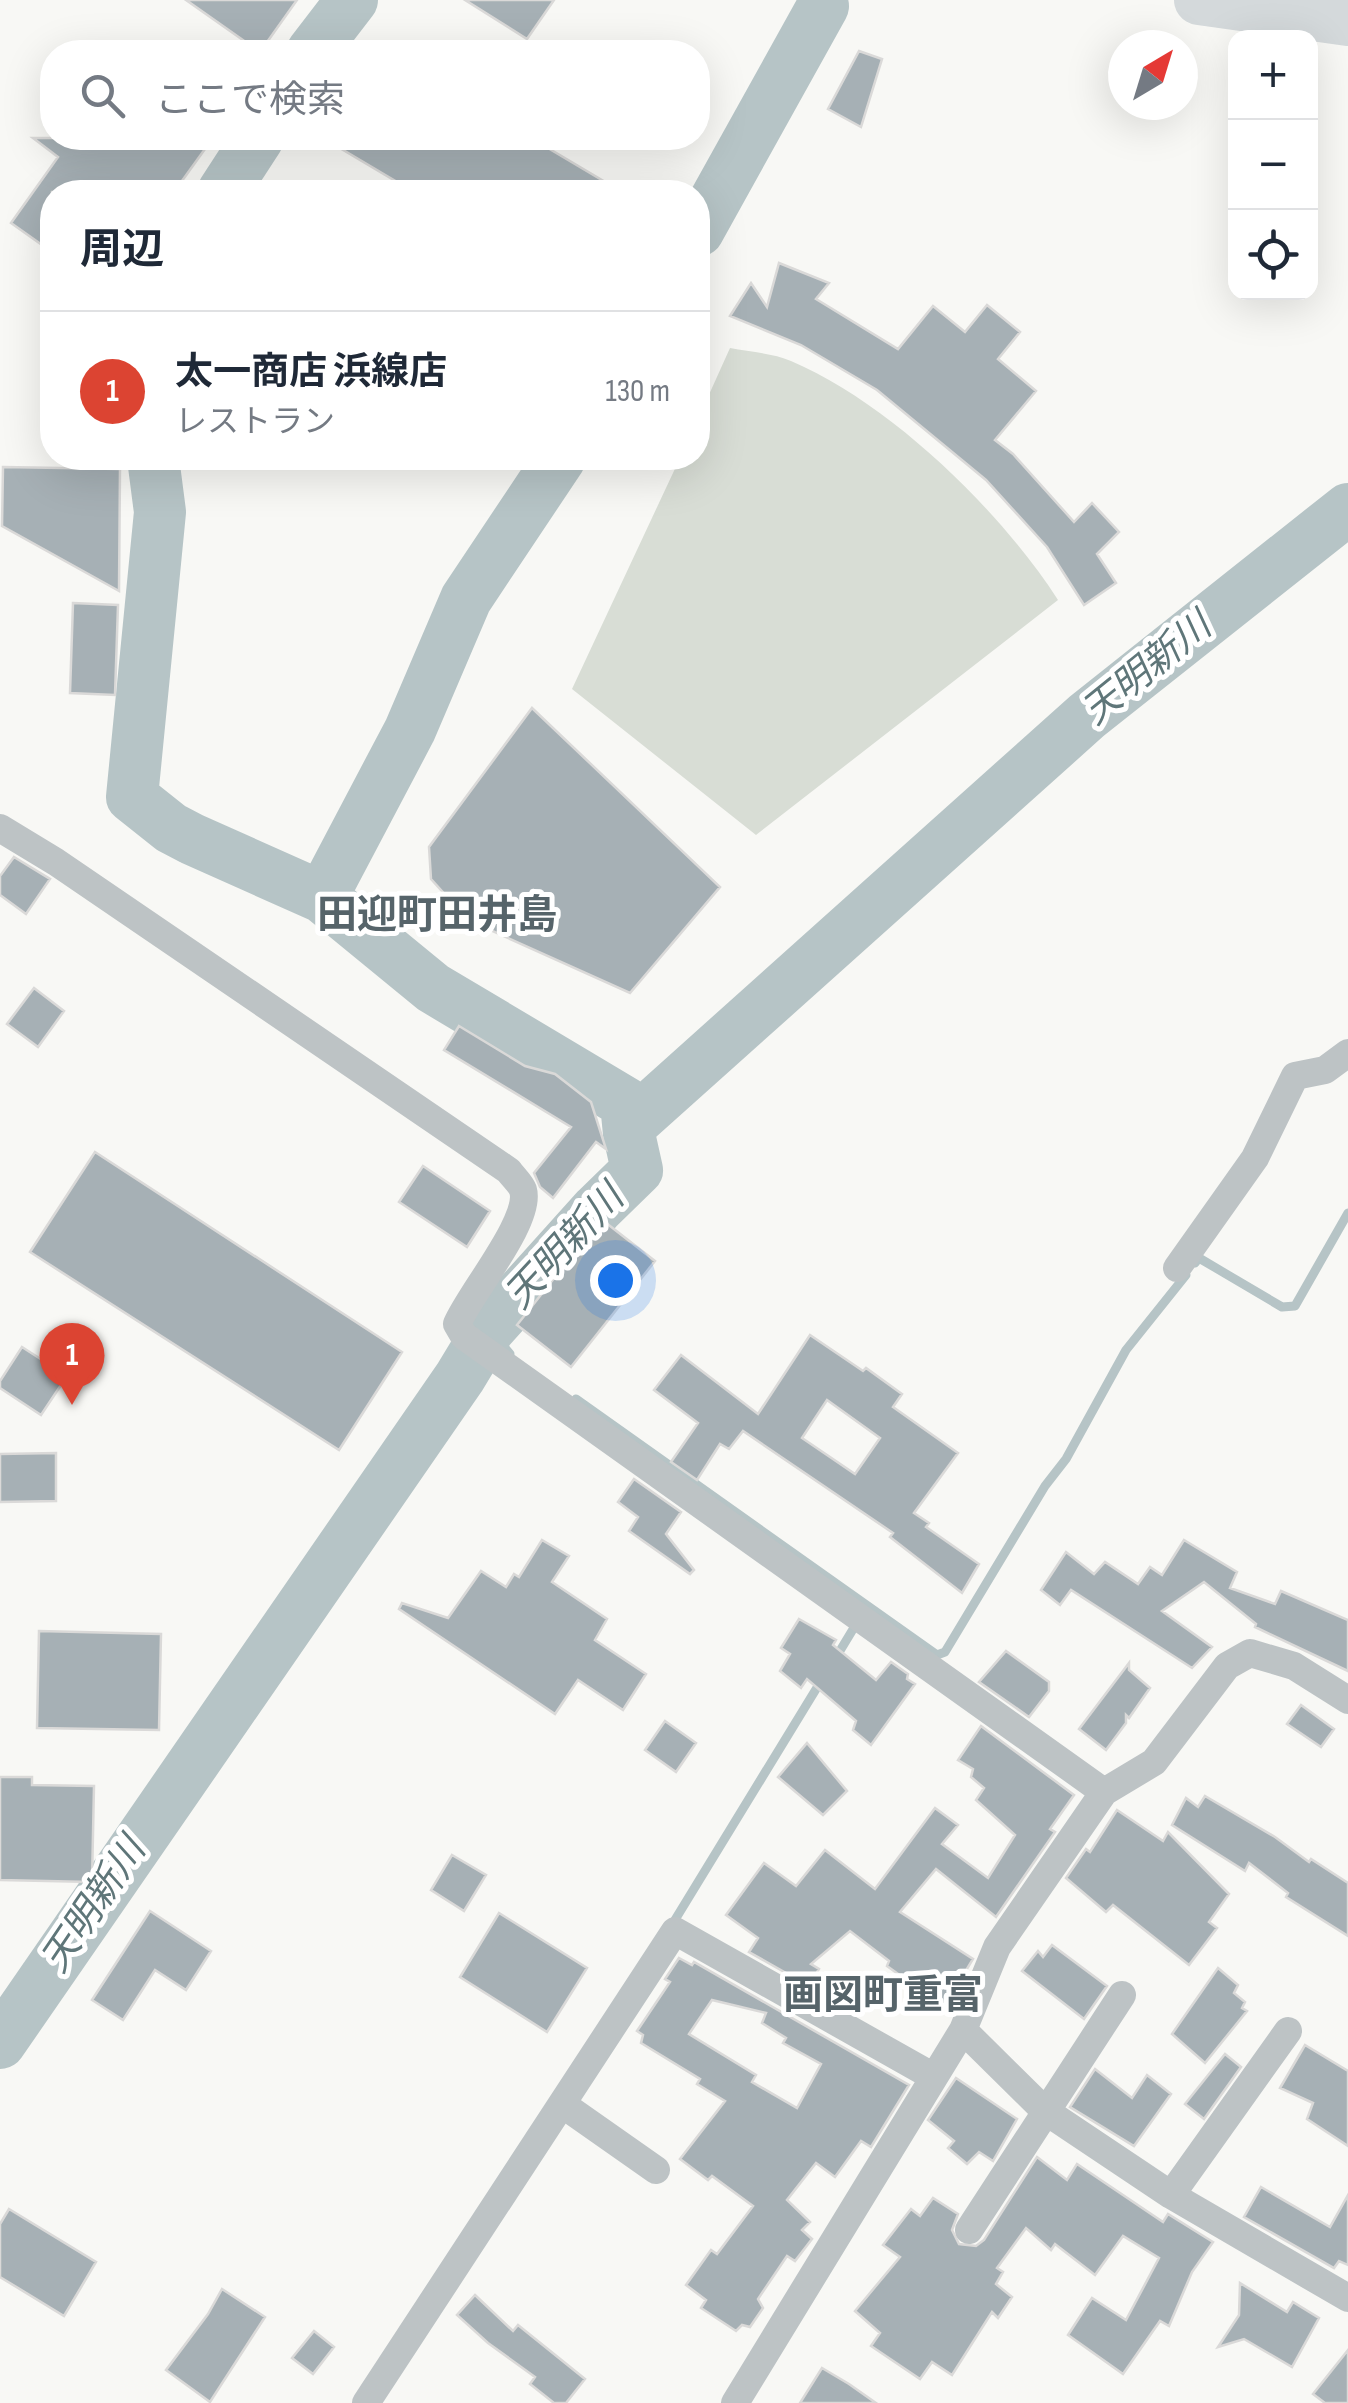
<!DOCTYPE html>
<html lang="ja">
<meta charset="utf-8">
<style>
body{margin:0;font-family:"Sofia Sans Condensed","Noto Sans JP",sans-serif;background:#f2f2f3;color:#1f2937}
.controls{position:absolute;right:30px;top:30px;display:grid;overflow:hidden;border-radius:20px;box-shadow:0 10px 40px #0002}
.controls button{width:90px;height:90px;display:grid;place-items:center;padding:0;border:0;border-bottom:2px solid #e0e1e3;background:#fff;color:#1f2937;font:50px sans-serif}
.compass{position:absolute;left:1108px;top:30px;width:90px;height:90px;border-radius:50%;background:#fff;box-shadow:0 10px 40px #0002;rotate:38deg}
.you{position:absolute;left:615px;top:1280px;width:35px;height:35px;margin:-25px;border:8px solid #fff;border-radius:50%;background:#1a73e8;box-shadow:0 0 0 15px #1a73e833}
.badge{display:grid;place-items:center;width:65px;height:65px;border-radius:50%;background:#dc4432;color:#fff;font-size:32px;font-weight:700}
.pin{position:absolute;translate:-50% -82px;filter:drop-shadow(0 2px 5px #0008)}
.pin::after{content:'';position:absolute;top:52px;width:35px;height:30px;background:inherit;clip-path:polygon(0 0,100% 0,50% 100%)}
.list{margin:0;padding:0;list-style:none}
h2{display:flex;justify-content:space-between;align-items:center;height:130px;margin:0;padding:0 40px;font-size:42px}
h2 small{font-size:32px;font-weight:400;color:#747a83}
.list li{display:grid;grid-template-columns:65px 1fr auto;gap:30px;align-items:center;box-sizing:border-box;height:160px;padding:0 40px;border-top:2px solid #e0e1e3}
.list b{display:block;font-size:38px;white-space:nowrap}
.list p{margin:0;font-size:32px;white-space:nowrap;color:#747a83}
.list em{font-size:32px;font-style:normal;color:#747a83}
.icon{flex:none;width:55px;height:55px;fill:none;stroke:currentColor;stroke-width:2;stroke-linecap:round;stroke-linejoin:round}
.map{position:relative;flex:none;width:1348px;height:2403px;overflow:hidden}
.search{position:absolute;background:#fff;box-shadow:0 10px 40px #0002;left:40px;top:40px;width:670px;height:110px;display:flex;align-items:center;gap:25px;box-sizing:border-box;padding:0 35px;border-radius:40px;color:#747a83;font-size:38px}
.panel{position:absolute;background:#fff;box-shadow:0 10px 40px #0002;left:40px;top:180px;width:670px;height:290px;border-radius:40px}
.map>svg:first-child{display:block}
.green{fill:#d8ddd5}
.lines{fill:none;stroke-linecap:round;stroke-linejoin:round}
.stream{stroke:#b6c4c6;stroke-width:9}
.river{stroke:#b6c4c6;stroke-width:52}
.building{fill:#a6b0b5;stroke:#dad9d8;stroke-width:2.5;fill-rule:evenodd}
.street{stroke:#bdc3c5;stroke-width:28}
.highway{stroke:#d4d9db;stroke-width:50}
.labels{text-anchor:middle;dominant-baseline:central;stroke-width:10;stroke-linejoin:round;paint-order:stroke}
.water-label{font-size:38px;font-style:italic;fill:#5f7679;stroke:#fff}
.quarter-label{font-size:40px;font-weight:bold;fill:#56646a;stroke:#fff}
</style>
<div class="map">
<svg width="1348" height="2403" viewBox="0 0 1348 2403">
<rect width="100%" height="100%" fill="#f8f8f5"/>
<!-- green -->
<path class="green" d="M 730,348 C 750,352 773,353 791,361 C 890,403 1000,510 1058,600 L 756,835 L 572,689 L 680,458 L 698,458 L 698,419 Z"/>
<g class="lines">
<!-- stream -->
<path class="stream" d="M 1195,1263 L 1199,1258 L 1282,1307 L 1295,1306 L 1348,1213
M 489,1329 L 510,1354
M 576,1399 L 937,1655 L 945,1652 L 1045,1486 L 1066,1459 L 1126,1350 L 1186,1275
M 835,1659 L 858,1621
M 670,1928 L 821,1681"/>
<!-- river -->
<path class="river" d="M 312,52 L 352,0
M 223,192 L 258,138
M 698,231 L 823,6
M 153,458 L 160,512 L 132,797 L 171,828 L 192,839 L 322,897 L 433,988 L 626,1103 L 629,1134
M 322,897 L 410,730 L 466,599 L 560,458
M 0,2043 L 460,1377 L 489,1329 L 597,1209 L 637,1170 L 629,1134 L 635,1121 L 1087,716 L 1348,509"/>
</g>
<!-- building -->
<path class="building" d="M 186,0 L 297,0 L 260,52 Z
M 465,0 L 554,0 L 527,39 Z
M 859,51 L 882,59 L 861,127 L 828,109 Z
M 33,138 L 190,138 L 205,149 L 174,192 L 52,192 L 52,252 L 11,223 L 58,157 Z
M 323,138 L 531,138 L 622,192 L 414,192 Z
M 779,263 L 829,283 L 816,299 L 898,349 L 933,306 L 965,332 L 987,305 L 1020,332 L 998,359 L 1036,391 L 995,440 L 1013,454 L 1074,522 L 1092,503 L 1119,532 L 1097,554 L 1116,583 L 1084,605 L 1047,547 L 986,480 L 877,390 L 801,345 L 730,316 L 751,283 L 767,307 Z
M 3,467 L 120,469 L 119,591 L 2,526 Z
M 73,603 L 118,605 L 115,695 L 70,693 Z
M 532,708 L 720,887 L 630,993 L 468,920 L 431,879 L 429,847 Z
M 14,857 L 50,879 L 26,914 L 0,895 L 0,876 Z
M 34,988 L 64,1011 L 38,1047 L 7,1024 Z
M 459,1026 L 525,1066 L 555,1074 L 591,1102 L 606,1149 L 596,1142 L 553,1198 L 540,1187 L 534,1173 L 571,1127 L 444,1050 Z
M 95,1152 L 402,1352 L 339,1450 L 30,1252 Z
M 423,1166 L 490,1211 L 467,1247 L 399,1202 Z
M 601,1219 L 655,1261 L 571,1367 L 517,1325 Z
M 810,1335 L 863,1371 L 866,1368 L 902,1394 L 893,1407 L 958,1453 L 914,1513 L 929,1523 L 926,1527 L 979,1564 L 962,1593 L 890,1537 L 893,1533 L 743,1431 L 729,1449 L 720,1444 L 697,1480 L 671,1462 L 698,1423 L 654,1390 L 681,1355 L 758,1414 ZM 827,1400 L 880,1438 L 855,1474 L 802,1438 Z
M 22,1347 L 67,1376 L 41,1415 L 0,1388 L 0,1381 Z
M 56,1453 L 56,1501 L 0,1502 L 0,1454 Z
M 634,1479 L 681,1512 L 666,1534 L 694,1570 L 690,1574 L 629,1531 L 638,1517 L 618,1502 Z
M 542,1540 L 569,1556 L 552,1582 L 607,1619 L 595,1640 L 646,1674 L 623,1710 L 578,1680 L 555,1714 L 399,1609 L 402,1603 L 448,1618 L 481,1571 L 506,1587 L 514,1574 L 519,1577 Z
M 1184,1540 L 1237,1572 L 1230,1588 L 1275,1604 L 1281,1591 L 1348,1620 L 1348,1671 L 1255,1627 L 1256,1624 L 1204,1582 L 1162,1611 L 1212,1647 L 1192,1668 L 1071,1590 L 1060,1605 L 1041,1590 L 1066,1552 L 1094,1574 L 1105,1562 L 1138,1584 L 1150,1567 L 1162,1575 Z
M 799,1619 L 836,1640 L 833,1645 L 876,1680 L 891,1662 L 908,1674 L 907,1679 L 915,1684 L 871,1745 L 853,1730 L 856,1721 L 807,1679 L 801,1688 L 780,1671 L 790,1654 L 781,1648 Z
M 39,1631 L 161,1634 L 159,1730 L 37,1728 Z
M 1006,1651 L 1049,1682 L 1049,1691 L 1029,1717 L 979,1682 Z
M 1129,1663 L 1129,1670 L 1150,1688 L 1129,1718 L 1126,1715 L 1126,1723 L 1106,1750 L 1079,1729 Z
M 1301,1705 L 1334,1729 L 1321,1747 L 1287,1724 Z
M 665,1721 L 696,1743 L 676,1772 L 645,1750 Z
M 981,1726 L 1074,1795 L 1050,1829 L 1055,1832 L 996,1917 L 936,1869 L 900,1912 L 973,1959 L 944,2007 L 887,1966 L 889,1961 L 850,1931 L 811,1964 L 819,1969 L 809,1986 L 749,1952 L 758,1938 L 726,1915 L 764,1863 L 796,1886 L 825,1850 L 875,1889 L 935,1808 L 958,1825 L 942,1844 L 988,1878 L 1015,1835 L 976,1800 L 984,1788 L 971,1777 L 973,1769 L 958,1760 Z
M 807,1743 L 847,1791 L 823,1815 L 778,1777 Z
M 0,1777 L 32,1777 L 32,1785 L 94,1786 L 92,1882 L 0,1880 Z
M 1205,1796 L 1275,1837 L 1309,1862 L 1311,1859 L 1348,1883 L 1348,1936 L 1286,1897 L 1288,1893 L 1249,1863 L 1245,1871 L 1172,1825 L 1186,1798 L 1198,1807 Z
M 1117,1810 L 1163,1841 L 1168,1832 L 1229,1894 L 1209,1922 L 1217,1928 L 1189,1965 L 1113,1905 L 1106,1912 L 1066,1878 L 1086,1849 L 1090,1852 Z
M 452,1855 L 486,1875 L 464,1911 L 431,1890 Z
M 150,1911 L 211,1951 L 186,1990 L 155,1970 L 123,2020 L 92,2000 Z
M 499,1913 L 587,1968 L 547,2032 L 460,1977 Z
M 1052,1945 L 1107,1986 L 1084,2019 L 1022,1971 L 1038,1951 L 1043,1957 Z
M 679,1958 L 692,1965 L 694,1962 L 909,2085 L 871,2147 L 861,2141 L 835,2177 L 816,2163 L 787,2200 L 810,2222 L 802,2230 L 812,2239 L 795,2261 L 787,2256 L 758,2299 L 763,2308 L 750,2327 L 742,2325 L 736,2331 L 701,2308 L 706,2300 L 686,2285 L 711,2250 L 717,2254 L 753,2206 L 712,2176 L 708,2180 L 680,2159 L 725,2101 L 697,2084 L 700,2079 L 641,2043 L 643,2035 L 637,2031 L 670,1982 L 665,1979 ZM 712,2000 L 766,2013 L 762,2023 L 786,2038 L 783,2043 L 821,2064 L 797,2108 L 752,2082 L 756,2075 L 689,2034 Z
M 1218,1968 L 1238,1985 L 1234,1993 L 1245,2002 L 1242,2008 L 1247,2011 L 1205,2063 L 1172,2034 Z
M 1305,2045 L 1348,2071 L 1348,2146 L 1307,2119 L 1313,2103 L 1280,2088 Z
M 1225,2054 L 1241,2067 L 1204,2119 L 1185,2104 Z
M 1095,2069 L 1132,2098 L 1147,2075 L 1171,2094 L 1134,2146 L 1070,2107 Z
M 956,2078 L 1017,2119 L 993,2161 L 979,2152 L 967,2164 L 948,2148 L 954,2141 L 928,2120 Z
M 1037,2157 L 1067,2180 L 1077,2164 L 1163,2222 L 1168,2214 L 1213,2242 L 1192,2272 L 1169,2326 L 1160,2321 L 1123,2374 L 1068,2335 L 1092,2298 L 1126,2320 L 1159,2258 L 1123,2236 L 1095,2275 L 1055,2244 L 1051,2250 L 1026,2228 L 997,2268 L 1003,2272 L 996,2284 L 1012,2297 L 998,2318 L 992,2312 L 952,2375 L 932,2362 L 920,2379 L 871,2346 L 880,2333 L 855,2311 L 900,2257 L 883,2245 L 911,2209 L 920,2216 L 933,2198 L 958,2214 L 952,2230 L 959,2244 L 976,2246 L 984,2240 Z
M 1261,2187 L 1330,2227 L 1348,2195 L 1348,2265 L 1339,2261 L 1334,2268 L 1244,2217 Z
M 9,2209 L 96,2262 L 64,2316 L 0,2277 L 0,2224 Z
M 1240,2283 L 1287,2312 L 1293,2302 L 1319,2318 L 1292,2367 L 1244,2339 L 1218,2347 L 1239,2315 Z
M 222,2289 L 265,2317 L 210,2402 L 166,2370 L 208,2314 Z
M 475,2295 L 513,2331 L 518,2325 L 585,2379 L 566,2403 L 554,2403 L 530,2384 L 535,2377 L 488,2343 L 457,2315 Z
M 314,2331 L 334,2347 L 313,2374 L 292,2358 Z
M 1348,2350 L 1348,2403 L 1325,2403 L 1313,2394 Z
M 822,2368 L 849,2384 L 876,2403 L 800,2403 Z"/>
<g class="lines">
<!-- street -->
<path class="street" d="M 0,828 L 56,862 L 509,1171 C 513,1177 521,1184 523,1190 C 532,1220 470,1293 457,1324 L 464,1336 L 1104,1792 L 1154,1762 L 1227,1666 L 1250,1653 L 1294,1666 L 1348,1700
M 1177,1268 L 1255,1158 L 1295,1076 L 1325,1070 L 1348,1053
M 1104,1792 L 997,1947 L 963,2030 L 1044,2110 L 1171,2195 L 1348,2298
M 562,2104 L 656,2170
M 1171,2195 L 1288,2031
M 969,2230 L 1122,1995
M 366,2403 L 675,1931 L 934,2077
M 735,2403 L 963,2030"/>
<!-- highway -->
<path class="highway" d="M 1199,0 L 1348,21"/>
</g>
<g class="labels">
<!-- water labels -->
<g class="water-label">
<text transform="translate(1147 669) rotate(-39)">天明新川</text>
<text transform="translate(565 1247) rotate(-47)">天明新川</text>
<text transform="translate(94 1905) rotate(-56)">天明新川</text>
</g>
<!-- quarter labels -->
<g class="quarter-label">
<text x="437" y="916">田迎町田井島</text>
<text x="883" y="1996">画図町重富</text>
</g>
</g>
</svg>
<div class="controls">
<button>+</button>
<button>−</button>
<button><svg class="icon" aria-label="locate" viewBox="0 0 24 24"><circle cx="12" cy="12" r="6"/><path d="M12 2v4M12 18v4M2 12h4M18 12h4"/></svg></button>
</div>
<svg class="compass" viewBox="-18 -18 36 36"><path d="M0-13l5 13h-10z" fill="#e53935"/><path d="M0 13l5-13h-10z" fill="#747a83"/></svg>
<div class="you"></div>
<div class="pin badge" style="left:72px;top:1405px">1</div>
<div class="search"><svg class="icon" aria-label="search" viewBox="0 0 24 24"><circle cx="10" cy="10" r="6"/><path d="M15 15l6 6"/></svg>ここで検索</div>
<section class="panel">
<h2>周辺<small></small></h2>
<ul class="list">
<li><span class="badge">1</span><div><b>太一商店 浜線店</b><p>レストラン</p></div><em>130 m</em></li>
</ul>
</section>
</div>
